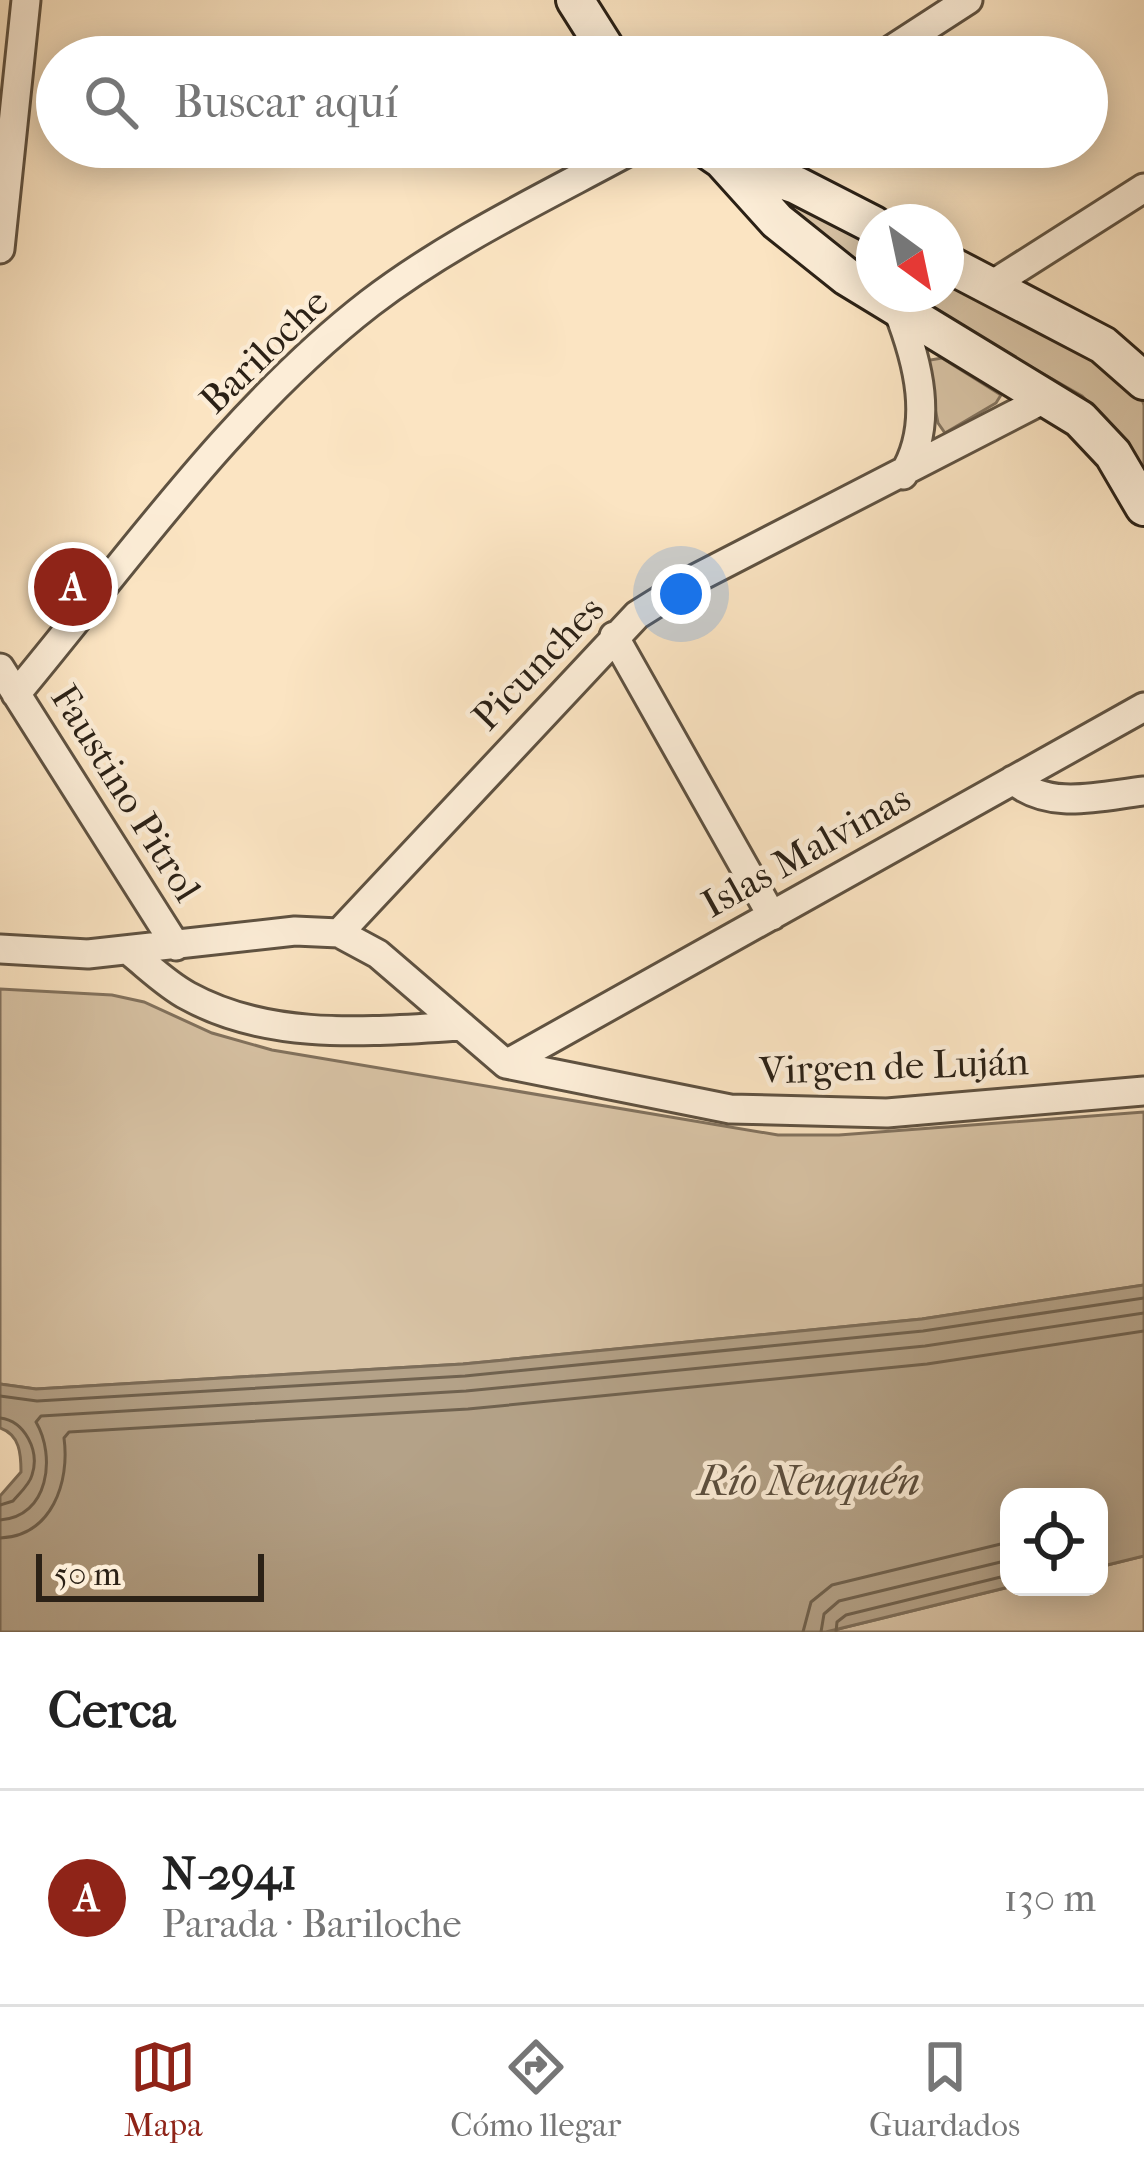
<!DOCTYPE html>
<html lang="es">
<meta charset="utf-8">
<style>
body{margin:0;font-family:"IM FELL French Canon",serif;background:#f2f2f2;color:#222}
.controls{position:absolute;right:36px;bottom:36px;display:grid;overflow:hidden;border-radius:24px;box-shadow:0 6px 30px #0003}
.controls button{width:108px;height:108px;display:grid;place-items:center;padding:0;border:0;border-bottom:3px solid #e0e0e0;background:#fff;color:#222;font:60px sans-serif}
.compass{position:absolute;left:856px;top:204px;width:108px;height:108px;border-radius:50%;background:#fff;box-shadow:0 6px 30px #0003;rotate:147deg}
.scale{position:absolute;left:36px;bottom:30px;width:228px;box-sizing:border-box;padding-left:12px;border:6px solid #2b2116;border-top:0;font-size:33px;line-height:42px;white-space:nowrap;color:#2b2116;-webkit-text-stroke:9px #fcedd7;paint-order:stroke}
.you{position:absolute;left:681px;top:594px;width:42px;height:42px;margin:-30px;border:9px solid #fff;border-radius:50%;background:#1a73e8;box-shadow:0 0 0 18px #1a73e833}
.badge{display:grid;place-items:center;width:78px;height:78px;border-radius:50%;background:#8f2418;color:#fff;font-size:39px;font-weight:700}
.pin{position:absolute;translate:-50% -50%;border:6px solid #fff;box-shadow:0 3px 12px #0006}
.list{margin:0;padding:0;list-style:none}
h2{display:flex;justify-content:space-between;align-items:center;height:156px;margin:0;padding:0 48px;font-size:51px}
h2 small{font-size:39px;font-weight:400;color:#767676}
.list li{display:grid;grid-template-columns:78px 1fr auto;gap:36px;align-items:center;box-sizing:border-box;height:216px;padding:0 48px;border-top:3px solid #e0e0e0}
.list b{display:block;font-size:45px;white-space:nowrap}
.list p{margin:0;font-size:39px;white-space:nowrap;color:#767676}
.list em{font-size:39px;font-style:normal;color:#767676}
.icon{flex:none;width:66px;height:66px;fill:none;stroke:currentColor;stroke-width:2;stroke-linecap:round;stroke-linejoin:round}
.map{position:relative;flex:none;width:1144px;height:1632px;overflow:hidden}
.search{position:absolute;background:#fff;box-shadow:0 6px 30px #0003;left:36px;right:36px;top:36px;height:132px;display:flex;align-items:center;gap:30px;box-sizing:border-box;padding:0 42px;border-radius:66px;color:#767676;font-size:45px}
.sheet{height:372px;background:#fff}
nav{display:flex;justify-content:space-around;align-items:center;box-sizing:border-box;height:168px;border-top:3px solid #e0e0e0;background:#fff;font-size:33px;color:#767676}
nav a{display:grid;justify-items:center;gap:6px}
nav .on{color:#8f2418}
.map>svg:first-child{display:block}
.green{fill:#d8c3a5;stroke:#82725e;stroke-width:3}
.water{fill:#b4a288;stroke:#7d6e5a;stroke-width:3}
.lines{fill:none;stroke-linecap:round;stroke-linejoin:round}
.shore{stroke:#70624f;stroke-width:3}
.minor-casing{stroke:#5f5241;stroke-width:33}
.secondary-casing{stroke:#2b2116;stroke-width:42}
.minor{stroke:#fcedd7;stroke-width:27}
.secondary{stroke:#fcedd7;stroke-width:36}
.labels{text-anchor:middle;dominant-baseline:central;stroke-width:9;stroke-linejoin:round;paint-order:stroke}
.street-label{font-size:39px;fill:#2b2116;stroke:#fcedd7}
.water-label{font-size:42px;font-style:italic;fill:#5b4e3e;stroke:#fcedd7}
</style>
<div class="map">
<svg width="1144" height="1632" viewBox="0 0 1144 1632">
<rect width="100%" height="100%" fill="#fbe4c2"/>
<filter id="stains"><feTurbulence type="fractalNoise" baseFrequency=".00167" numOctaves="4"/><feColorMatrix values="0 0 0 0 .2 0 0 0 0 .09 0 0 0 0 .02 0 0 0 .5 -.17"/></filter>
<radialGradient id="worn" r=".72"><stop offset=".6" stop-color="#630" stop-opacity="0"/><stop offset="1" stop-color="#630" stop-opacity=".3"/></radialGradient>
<!-- green -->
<path class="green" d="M 755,186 L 874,245 L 874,277 Z
M 946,281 C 987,301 1133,363 1144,405 C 1144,427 1144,459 1144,481 L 1107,421 L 1082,396 L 903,294 L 946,294 Z
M 942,358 L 1001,395 L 996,403 L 945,433 L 938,423 L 927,368 L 930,360 Z
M 0,989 L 112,995 L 144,1002 L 212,1033 L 272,1050 L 778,1135 L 839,1135 L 1144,1112 L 1144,1285 L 922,1319 L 463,1364 L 36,1389 L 0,1384 Z
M 1144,1556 L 1144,1632 L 826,1632 L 1009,1587 L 1099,1587 L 1099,1567 Z"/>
<!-- water -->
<path class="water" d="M 1144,1285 L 1144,1556 L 1099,1567 L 1099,1497 L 1009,1497 L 1009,1587 L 826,1632 L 0,1632 L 0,1496 L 21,1472 C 21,1454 20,1435 0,1428 L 0,1384 L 36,1389 L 463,1364 L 922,1319 Z"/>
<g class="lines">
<!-- shore -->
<path class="shore" d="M 0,1396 L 37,1401 L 465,1376 L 923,1331 L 1144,1298
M 0,1418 C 25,1421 40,1451 32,1475 C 30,1484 19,1494 13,1501 L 0,1505
M 0,1520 C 49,1517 56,1456 36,1422 L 41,1416 L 466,1391 L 925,1346 L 1144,1313
M 0,1538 C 52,1536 70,1482 64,1438 L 69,1432 L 468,1409 L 927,1364 L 1144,1331
M 803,1632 L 811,1602 L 832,1585 L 1009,1542
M 821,1632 L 824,1614 L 839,1601 L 1009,1560
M 836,1632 L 837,1622 L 846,1615 L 1009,1575"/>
<defs>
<path id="minor" d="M 880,57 L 968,0
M 0,249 L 26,0
M 990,286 L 1144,188
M 897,308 C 918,361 935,424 903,475
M 614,636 L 772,916
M 0,668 L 176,946
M 16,694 C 127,561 233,409 370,303 C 451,241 547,196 637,147
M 1013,780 C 1050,811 1100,796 1144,791
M 339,933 L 637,615 L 693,580 L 1048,397
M 0,949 L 88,954 L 295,931 L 339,933 L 378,954 L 506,1064 L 730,1109 L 887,1113 L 1144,1091
M 129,951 C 148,966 167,985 188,996 C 272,1042 371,1031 462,1026
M 506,1064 L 1144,707"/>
<path id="secondary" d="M 575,0 L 611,57
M 703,147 L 722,160 L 777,221 L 847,277 L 1080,419 L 1113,454 L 1144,507
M 722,160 L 796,185 L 874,225
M 946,263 L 1103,345 L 1144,381"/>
</defs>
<!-- minor casing -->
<use href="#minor" class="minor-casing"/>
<!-- secondary casing -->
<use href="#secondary" class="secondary-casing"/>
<!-- minor -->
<use href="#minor" class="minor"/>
<!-- secondary -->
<use href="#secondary" class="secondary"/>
</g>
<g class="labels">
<!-- street labels -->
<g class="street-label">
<text transform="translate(264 351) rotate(-44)">Bariloche</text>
<text transform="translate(538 663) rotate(-46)">Picunches</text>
<text transform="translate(126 793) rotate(58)">Faustino Pitrol</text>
<text transform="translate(806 851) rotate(-29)">Islas Malvinas</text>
<text transform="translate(894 1066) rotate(-2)">Virgen de Luján</text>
</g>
<!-- water labels -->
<g class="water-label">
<text x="809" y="1481">Río Neuquén</text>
</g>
</g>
<rect width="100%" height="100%" filter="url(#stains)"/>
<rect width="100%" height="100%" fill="url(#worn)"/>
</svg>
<div class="controls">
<button><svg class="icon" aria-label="locate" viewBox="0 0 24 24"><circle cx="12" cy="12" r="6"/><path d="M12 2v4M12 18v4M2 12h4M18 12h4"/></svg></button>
</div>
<svg class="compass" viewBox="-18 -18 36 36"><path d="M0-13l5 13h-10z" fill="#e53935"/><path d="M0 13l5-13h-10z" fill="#767676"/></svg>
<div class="scale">50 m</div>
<div class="you"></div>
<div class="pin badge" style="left:73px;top:587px">A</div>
<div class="search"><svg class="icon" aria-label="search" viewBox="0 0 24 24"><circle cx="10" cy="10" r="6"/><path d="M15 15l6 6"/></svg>Buscar aquí</div>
</div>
<section class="sheet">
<h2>Cerca<small></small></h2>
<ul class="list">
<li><span class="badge">A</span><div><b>N-2941</b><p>Parada · Bariloche</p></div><em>130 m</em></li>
</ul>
</section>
<nav>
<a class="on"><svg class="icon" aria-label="map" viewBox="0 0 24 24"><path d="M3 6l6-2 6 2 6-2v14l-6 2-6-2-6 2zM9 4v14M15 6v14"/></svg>Mapa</a>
<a><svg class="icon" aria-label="directions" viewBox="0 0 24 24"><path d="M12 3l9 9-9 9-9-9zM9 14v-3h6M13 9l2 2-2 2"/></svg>Cómo llegar</a>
<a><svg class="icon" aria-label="saved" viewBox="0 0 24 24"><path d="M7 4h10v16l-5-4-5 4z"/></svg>Guardados</a>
</nav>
